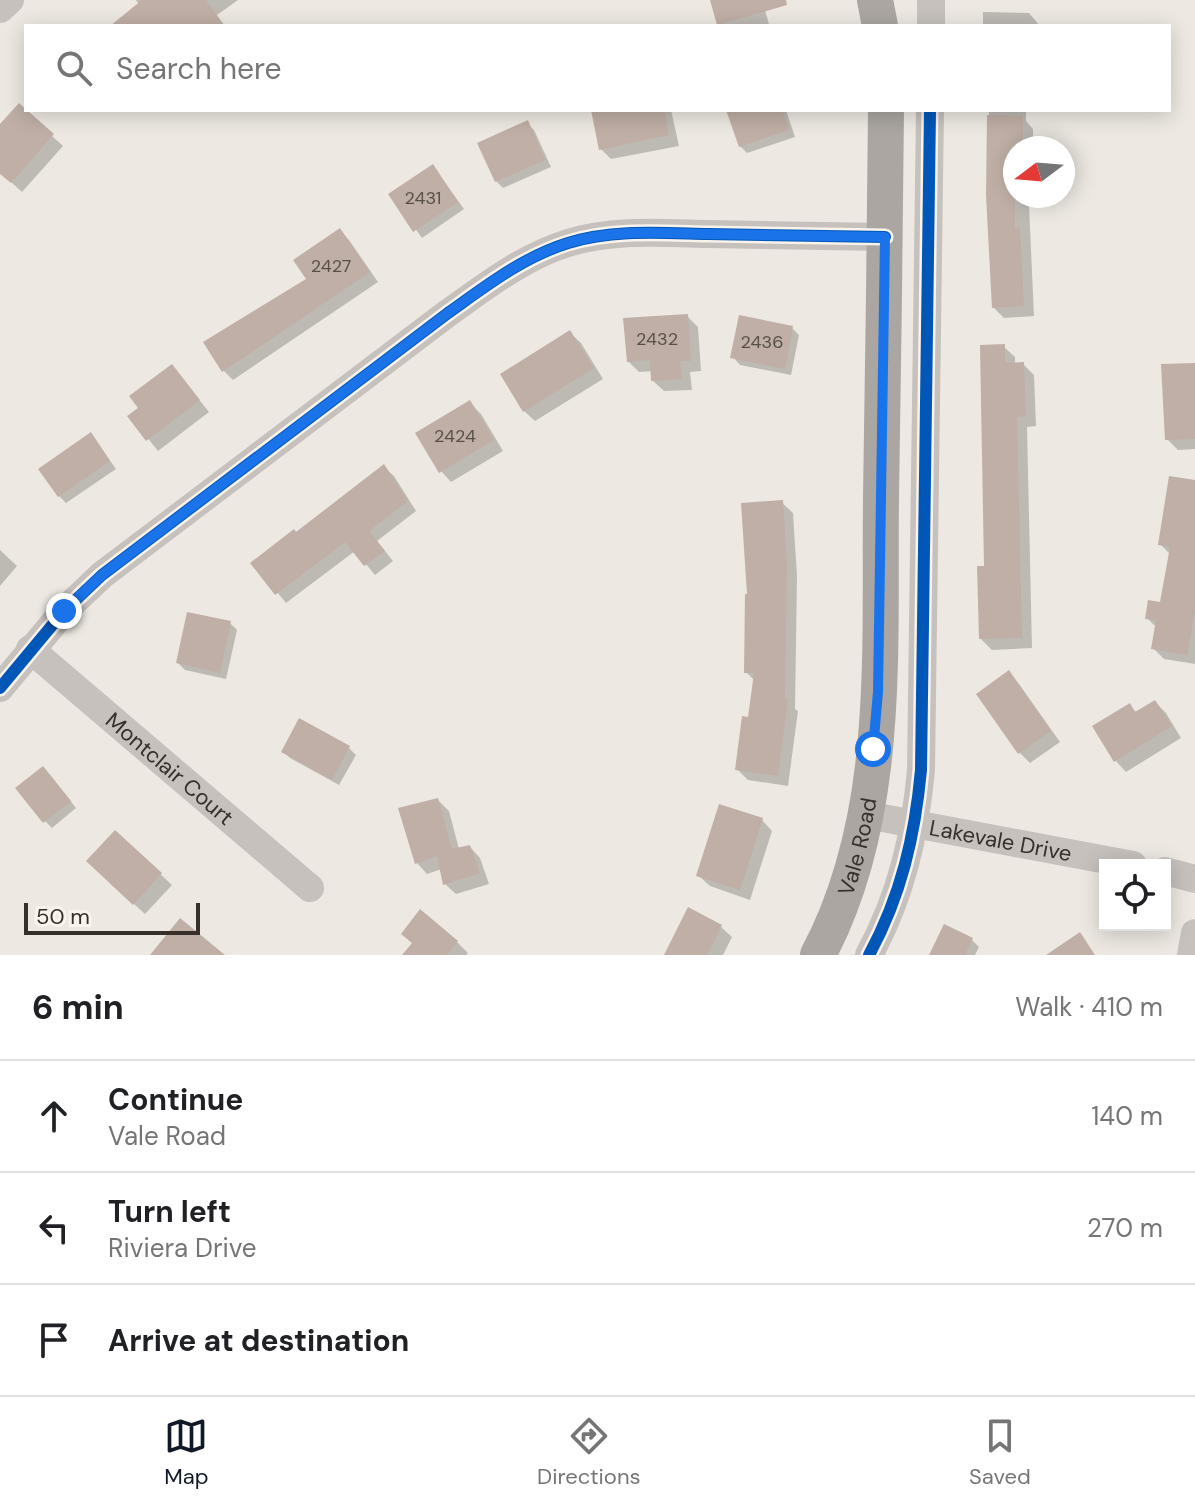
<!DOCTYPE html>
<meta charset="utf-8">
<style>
body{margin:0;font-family:"DM Sans",sans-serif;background:#f2f2f2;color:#202124}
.controls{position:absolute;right:24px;bottom:24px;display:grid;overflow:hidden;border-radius:0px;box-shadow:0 4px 20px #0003}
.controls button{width:72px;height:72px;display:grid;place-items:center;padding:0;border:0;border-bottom:2px solid #e0e0e0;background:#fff;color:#202124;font:40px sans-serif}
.compass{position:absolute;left:1003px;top:136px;width:72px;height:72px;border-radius:50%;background:#fff;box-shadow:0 4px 20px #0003;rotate:254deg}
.scale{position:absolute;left:24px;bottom:20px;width:176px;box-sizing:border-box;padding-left:8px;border:4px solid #372f2a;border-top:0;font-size:22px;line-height:28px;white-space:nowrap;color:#372f2a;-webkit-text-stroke:6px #f9f3eb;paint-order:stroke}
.stop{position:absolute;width:24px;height:24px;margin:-18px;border:6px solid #1a73e8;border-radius:50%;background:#fff}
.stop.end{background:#1a73e8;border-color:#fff;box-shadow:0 2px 8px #0008}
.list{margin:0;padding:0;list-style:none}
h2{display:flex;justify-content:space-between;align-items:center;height:104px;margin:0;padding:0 32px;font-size:34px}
h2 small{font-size:26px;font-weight:400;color:#757577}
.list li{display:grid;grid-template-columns:52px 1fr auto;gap:24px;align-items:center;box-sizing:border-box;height:112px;padding:0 32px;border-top:2px solid #e0e0e0}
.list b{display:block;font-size:30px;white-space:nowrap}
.list p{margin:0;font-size:26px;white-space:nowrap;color:#757577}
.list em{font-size:26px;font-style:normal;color:#757577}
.icon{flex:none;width:44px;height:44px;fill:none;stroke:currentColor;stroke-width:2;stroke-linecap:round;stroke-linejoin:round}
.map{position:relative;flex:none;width:1195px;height:955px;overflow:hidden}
.search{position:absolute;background:#fff;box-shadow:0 4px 20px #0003;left:24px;right:24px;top:24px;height:88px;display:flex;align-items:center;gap:20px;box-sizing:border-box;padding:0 28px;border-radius:0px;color:#757577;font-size:30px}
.sheet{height:440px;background:#fff}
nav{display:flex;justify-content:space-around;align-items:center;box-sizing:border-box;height:112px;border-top:2px solid #e0e0e0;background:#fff;font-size:22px;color:#757577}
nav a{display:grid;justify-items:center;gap:4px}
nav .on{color:#111827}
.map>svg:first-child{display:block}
.shadow{fill:#0003}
.building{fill:#bfafa6}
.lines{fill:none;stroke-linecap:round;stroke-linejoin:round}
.minor{stroke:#c6c1bc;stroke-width:28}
.major{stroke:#aba6a1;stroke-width:36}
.cycleway-casing{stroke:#f9f3eb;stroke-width:17}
.cycleway{stroke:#0057b8;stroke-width:12}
.route{stroke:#1a73e8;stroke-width:10}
.labels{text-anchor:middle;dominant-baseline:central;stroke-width:8;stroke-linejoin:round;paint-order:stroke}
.number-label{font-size:18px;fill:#594f49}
.street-label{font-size:22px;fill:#372f2a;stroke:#f9f3eb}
</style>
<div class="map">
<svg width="1195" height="955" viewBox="0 0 1195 955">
<rect width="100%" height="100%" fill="#ede9e2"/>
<!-- shadow -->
<path class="shadow" d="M 136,0 L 238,0 L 217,15 L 225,26 L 113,26 L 139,5 Z
M 712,0 L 762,0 L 769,24 L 721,26 Z
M 983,12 L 1029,13 L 1040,26 L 983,26 Z
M 593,110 L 671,110 L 679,146 L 611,159 L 601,149 Z
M 728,110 L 786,110 L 795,137 L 747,153 L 740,146 Z
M 989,110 L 1026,110 L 1026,121 L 1033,129 L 1033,148 L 1015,148 L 1015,196 L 1032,196 L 1032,205 L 1029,205 L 1034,316 L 1004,318 L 993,307 L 988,187 Z
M 527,123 L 534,130 L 551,167 L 503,188 L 496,181 Z
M 0,127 L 52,136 L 63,146 L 22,192 L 0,172 Z
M 433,166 L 464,209 L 422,238 L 391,195 Z
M 340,231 L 349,240 L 378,282 L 233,380 L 224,371 L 206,343 L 309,280 Z
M 687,316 L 698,327 L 701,371 L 690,372 L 692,390 L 664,391 L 653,381 L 653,371 L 639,372 L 628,361 Z
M 792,328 L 799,335 L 791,375 L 740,365 L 733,357 Z
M 570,333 L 581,343 L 603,379 L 535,421 L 524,411 Z
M 1004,347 L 1015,357 L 1015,364 L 1023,364 L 1034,375 L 1036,426 L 1027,427 L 1032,648 L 992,650 L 981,639 Z
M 1195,365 L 1195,449 L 1178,450 L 1167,439 Z
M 172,366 L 209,412 L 158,451 L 130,416 L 140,408 Z
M 470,403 L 481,414 L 503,451 L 451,482 L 441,471 Z
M 97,442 L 116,469 L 66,503 L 59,496 Z
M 384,467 L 394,476 L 416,511 L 377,541 L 393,561 L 375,575 L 355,551 L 286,603 L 253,563 L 296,534 Z
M 1195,482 L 1195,664 L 1164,659 L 1153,648 L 1156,627 L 1147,618 L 1162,604 L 1170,554 L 1160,544 Z
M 782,503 L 793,513 L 797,576 L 795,709 L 798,711 L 788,786 L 748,780 L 737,769 L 749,720 L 755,681 L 746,672 Z
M 0,550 L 17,566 L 0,586 Z
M 230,623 L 237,630 L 226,679 L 185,670 L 178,663 Z
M 1008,673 L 1019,684 L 1060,742 L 1030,763 L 1019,752 Z
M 1155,702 L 1166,713 L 1181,738 L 1126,772 L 1116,761 L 1130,706 L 1137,713 Z
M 349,748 L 356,755 L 339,785 L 290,758 L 283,751 Z
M 50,775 L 76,808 L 52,828 L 45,821 Z
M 438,800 L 449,811 L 459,849 L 470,847 L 480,858 L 489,884 L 456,894 L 445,884 L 442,869 L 427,874 L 417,863 Z
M 762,820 L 772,831 L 750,900 L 710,886 L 699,876 Z
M 115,832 L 172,885 L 145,914 L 99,872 Z
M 721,927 L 732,937 L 723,955 L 666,955 Z
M 945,927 L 972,940 L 979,947 L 975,955 L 931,955 Z
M 457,942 L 468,953 L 466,955 L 405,955 Z"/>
<!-- building -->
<path class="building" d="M 142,0 L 206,0 L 224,26 L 110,26 Z
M 710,0 L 786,0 L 787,5 L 717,25 Z
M 19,103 L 54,134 L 11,183 L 0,174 L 0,124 Z
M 591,110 L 664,110 L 669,135 L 599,150 Z
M 726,110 L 782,110 L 789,130 L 739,147 Z
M 987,115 L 1023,116 L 1023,148 L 1015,148 L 1015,228 L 1020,227 L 1024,306 L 992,308 L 986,195 Z
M 528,120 L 545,160 L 495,182 L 477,143 Z
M 433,164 L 458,202 L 413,232 L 388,194 Z
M 340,228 L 370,272 L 222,372 L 203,342 L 306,279 L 293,260 Z
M 688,314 L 691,361 L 680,361 L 682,379 L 651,381 L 650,360 L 627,362 L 623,318 Z
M 739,315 L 793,326 L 785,369 L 730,358 Z
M 570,330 L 594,368 L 523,412 L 500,374 Z
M 1005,344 L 1005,363 L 1024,362 L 1026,416 L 1017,417 L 1022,638 L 979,639 L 977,566 L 984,566 L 980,345 Z
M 1195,363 L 1195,439 L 1165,440 L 1161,364 Z
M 172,364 L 200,400 L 146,441 L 127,416 L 138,408 L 129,396 Z
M 470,400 L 494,440 L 439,473 L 415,433 Z
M 91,432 L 110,461 L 58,497 L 38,469 Z
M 384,464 L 408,501 L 369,531 L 385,551 L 364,566 L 345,542 L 275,595 L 250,563 L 294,529 L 296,532 Z
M 1169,476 L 1195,480 L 1195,611 L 1187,655 L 1151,649 L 1156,620 L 1145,619 L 1148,600 L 1160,602 L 1170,547 L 1158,545 Z
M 783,500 L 787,564 L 785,698 L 788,699 L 778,776 L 735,770 L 742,716 L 748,717 L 754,673 L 744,673 L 745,594 L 747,594 L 741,503 Z
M 187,612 L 231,621 L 220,673 L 176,663 Z
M 1009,670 L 1051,731 L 1018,754 L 976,694 Z
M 1155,700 L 1172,726 L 1114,762 L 1092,726 L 1130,703 L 1135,712 Z
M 299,718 L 350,746 L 332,780 L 281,752 Z
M 43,766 L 71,801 L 43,823 L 15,788 Z
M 438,798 L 452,849 L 470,845 L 480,873 L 443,885 L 437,856 L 415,864 L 398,808 Z
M 719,804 L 763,818 L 740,890 L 696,876 Z
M 115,830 L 162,873 L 133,905 L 86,861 Z
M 688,907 L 722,925 L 707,955 L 664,955 Z
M 420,909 L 458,941 L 447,955 L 402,955 L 412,943 L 401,934 Z
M 180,918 L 225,955 L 150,955 Z
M 944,924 L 973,938 L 965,955 L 929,955 Z
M 1080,932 L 1095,955 L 1046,955 Z"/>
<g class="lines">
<!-- minor -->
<g class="minor">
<path d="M 0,9 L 10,0"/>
<path d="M 931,26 L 931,0"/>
<path id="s1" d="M 30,649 L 310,888"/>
<path d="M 0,688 L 64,611 L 102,575 L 448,313 C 486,286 523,257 568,243 C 613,229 662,233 708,234 C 767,235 826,236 885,237"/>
<path id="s2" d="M 867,815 L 1133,865"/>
<path d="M 1165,871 L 1195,879"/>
<path d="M 869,955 C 901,896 915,836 921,770 L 930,110"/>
<path d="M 1191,955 L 1195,933"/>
</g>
<!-- major -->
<g class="major">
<path d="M 875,0 L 880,26"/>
<path id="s3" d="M 818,955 C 892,816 879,650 881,498 C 883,369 885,239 886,110"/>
</g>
<defs>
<path id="cycleway" d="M 0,688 L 64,611 L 102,575 L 448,313 C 486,286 523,257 568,243 C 613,229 662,233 708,234 C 767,235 826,236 885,237
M 869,955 C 901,896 915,836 921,770 L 930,110"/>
</defs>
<!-- cycleway casing -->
<use href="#cycleway" class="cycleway-casing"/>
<!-- cycleway -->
<use href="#cycleway" class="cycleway"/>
</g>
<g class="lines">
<!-- route -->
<path class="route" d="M 64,611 L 102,575 L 448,313 C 486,286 523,257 568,243 C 613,229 662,233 708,234 C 767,235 826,236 885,237 L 878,692 L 873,749"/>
</g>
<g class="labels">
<!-- number labels -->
<g class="number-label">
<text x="423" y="198">2431</text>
<text x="331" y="266">2427</text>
<text x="657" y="339">2432</text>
<text x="762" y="342">2436</text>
<text x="455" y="436">2424</text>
</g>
<!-- street labels -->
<g class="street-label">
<text stroke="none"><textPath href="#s1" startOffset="184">Montclair Court</textPath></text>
<text stroke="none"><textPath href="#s2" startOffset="136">Lakevale Drive</textPath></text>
<text stroke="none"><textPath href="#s3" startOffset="116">Vale Road</textPath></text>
</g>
</g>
</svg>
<div class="controls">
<button><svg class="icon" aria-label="locate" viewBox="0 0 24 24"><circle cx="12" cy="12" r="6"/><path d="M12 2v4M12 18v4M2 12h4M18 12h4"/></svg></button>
</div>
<svg class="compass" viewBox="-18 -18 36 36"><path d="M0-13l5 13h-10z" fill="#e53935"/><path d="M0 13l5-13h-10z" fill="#757577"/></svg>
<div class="scale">50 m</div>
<div class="stop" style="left:873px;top:749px"></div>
<div class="stop end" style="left:64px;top:611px"></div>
<div class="search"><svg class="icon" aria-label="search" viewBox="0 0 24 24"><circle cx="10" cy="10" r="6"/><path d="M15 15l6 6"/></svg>Search here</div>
</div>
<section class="sheet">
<h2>6 min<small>Walk · 410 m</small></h2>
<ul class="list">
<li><svg class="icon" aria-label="ahead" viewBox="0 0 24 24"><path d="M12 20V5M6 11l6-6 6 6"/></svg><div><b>Continue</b><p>Vale Road</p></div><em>140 m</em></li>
<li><svg class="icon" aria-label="left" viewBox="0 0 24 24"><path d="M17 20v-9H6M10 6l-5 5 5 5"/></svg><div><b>Turn left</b><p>Riviera Drive</p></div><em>270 m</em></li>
<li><svg class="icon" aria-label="arrive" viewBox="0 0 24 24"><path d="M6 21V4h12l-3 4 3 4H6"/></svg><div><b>Arrive at destination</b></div></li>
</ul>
</section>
<nav>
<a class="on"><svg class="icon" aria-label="map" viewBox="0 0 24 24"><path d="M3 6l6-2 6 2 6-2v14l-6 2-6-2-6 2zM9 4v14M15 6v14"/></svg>Map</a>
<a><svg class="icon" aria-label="directions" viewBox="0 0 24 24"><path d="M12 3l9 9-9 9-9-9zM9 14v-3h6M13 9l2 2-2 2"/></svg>Directions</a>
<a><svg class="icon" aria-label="saved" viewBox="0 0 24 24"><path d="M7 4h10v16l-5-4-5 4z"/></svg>Saved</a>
</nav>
